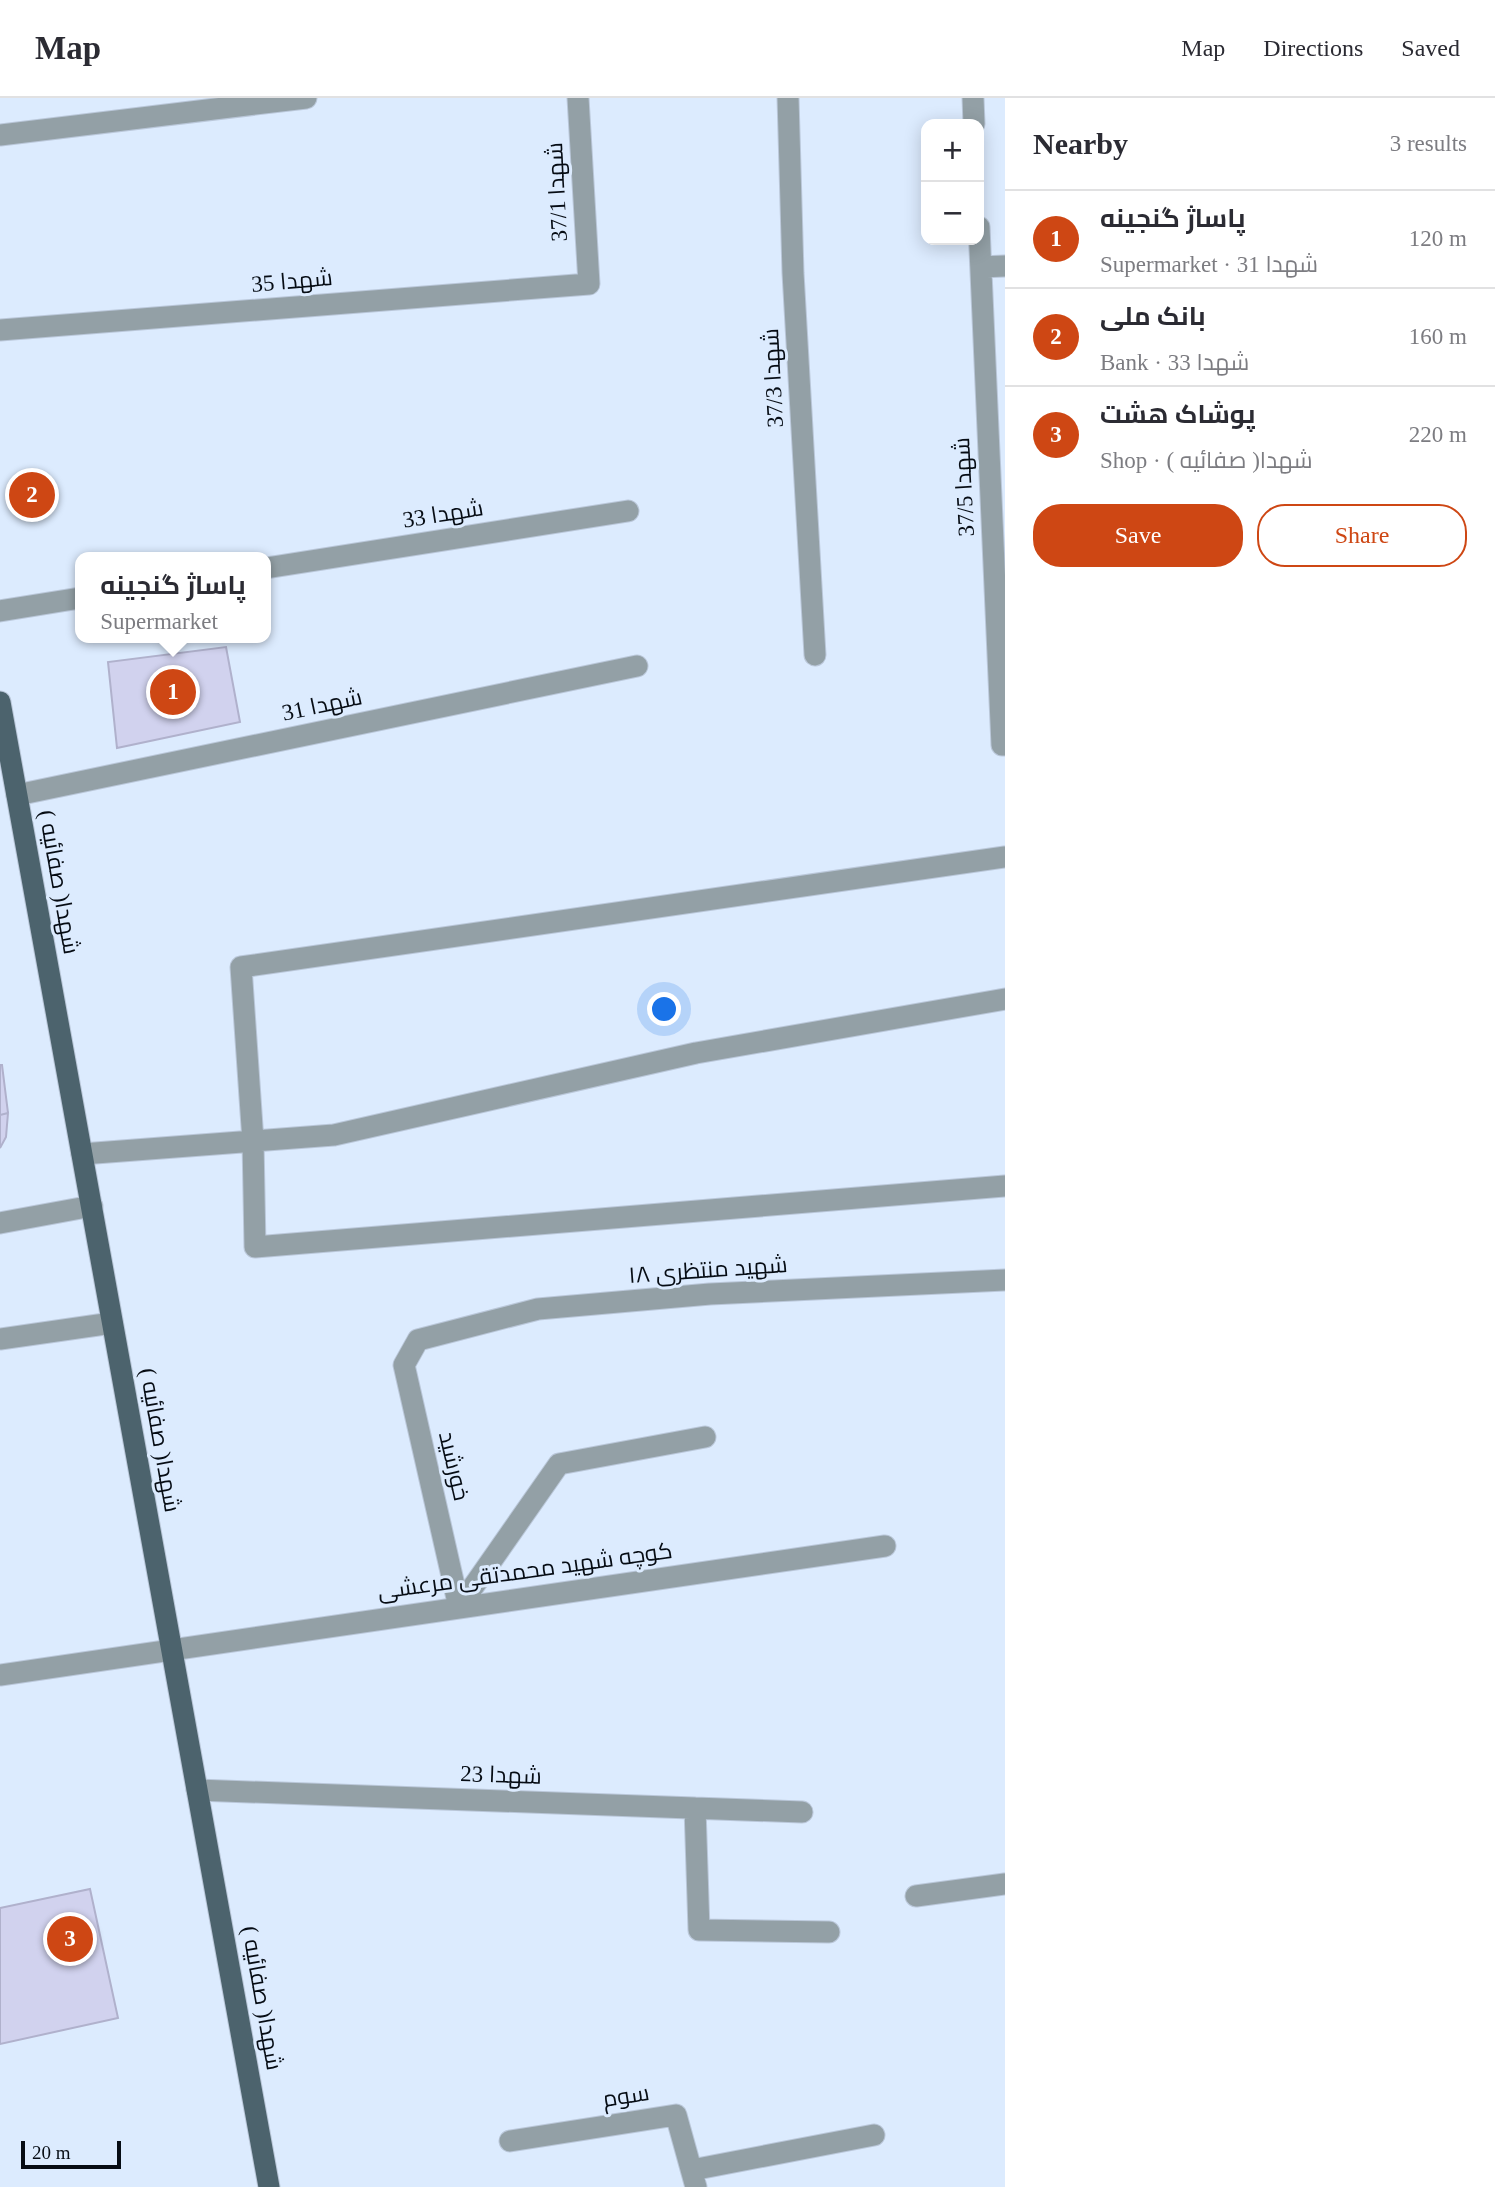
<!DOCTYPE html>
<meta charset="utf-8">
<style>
body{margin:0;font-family:"Times New Roman",Cairo,serif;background:#f2f2f3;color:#2b2b33}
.controls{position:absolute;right:21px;top:21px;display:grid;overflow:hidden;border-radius:14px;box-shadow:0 4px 18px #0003}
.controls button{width:63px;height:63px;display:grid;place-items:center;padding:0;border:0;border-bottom:2px solid #e1e1e2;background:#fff;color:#2b2b33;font:35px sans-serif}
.scale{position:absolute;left:21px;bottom:18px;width:100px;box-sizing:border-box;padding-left:7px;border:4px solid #060c14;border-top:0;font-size:19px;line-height:24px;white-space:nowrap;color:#060c14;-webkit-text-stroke:5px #dcebfe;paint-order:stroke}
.you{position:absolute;left:665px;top:912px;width:24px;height:24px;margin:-18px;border:5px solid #fff;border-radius:50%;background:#1a73e8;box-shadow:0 0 0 10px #1a73e833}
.badge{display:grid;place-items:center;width:46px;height:46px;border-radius:50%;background:#ce4714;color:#fff;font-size:23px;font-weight:700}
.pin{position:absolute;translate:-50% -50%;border:4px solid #fff;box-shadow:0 2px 7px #0006}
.popup{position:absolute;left:75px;top:454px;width:196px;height:91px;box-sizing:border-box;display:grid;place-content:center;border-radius:14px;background:#fff;filter:drop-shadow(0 2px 5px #0005);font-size:23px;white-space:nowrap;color:#7c7c81}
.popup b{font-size:26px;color:#2b2b33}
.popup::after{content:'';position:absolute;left:50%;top:100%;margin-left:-14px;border:14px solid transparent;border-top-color:#fff}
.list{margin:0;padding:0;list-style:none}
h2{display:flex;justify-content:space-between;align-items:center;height:91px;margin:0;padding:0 28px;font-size:30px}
h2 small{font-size:23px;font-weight:400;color:#7c7c81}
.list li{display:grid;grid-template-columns:46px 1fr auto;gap:21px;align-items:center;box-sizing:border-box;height:98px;padding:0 28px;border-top:2px solid #e1e1e2}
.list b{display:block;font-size:26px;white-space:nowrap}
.list p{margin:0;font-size:23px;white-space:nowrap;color:#7c7c81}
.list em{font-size:23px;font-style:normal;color:#7c7c81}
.actions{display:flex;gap:14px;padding:21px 28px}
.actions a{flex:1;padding:16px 0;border:2px solid #ce4714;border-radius:28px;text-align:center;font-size:24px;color:#ce4714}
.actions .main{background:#ce4714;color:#fff}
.map{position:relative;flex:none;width:1005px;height:2089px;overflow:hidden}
header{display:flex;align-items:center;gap:42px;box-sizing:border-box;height:98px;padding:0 35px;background:#fff;border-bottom:2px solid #e1e1e2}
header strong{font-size:33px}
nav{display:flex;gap:38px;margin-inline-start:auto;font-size:24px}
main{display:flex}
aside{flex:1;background:#fff}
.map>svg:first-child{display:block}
.building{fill:#d1d2ee;stroke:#b0b1cc;stroke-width:2}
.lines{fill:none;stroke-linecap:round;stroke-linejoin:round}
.minor-casing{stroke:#bac7d9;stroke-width:23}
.major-casing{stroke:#bac7d9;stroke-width:23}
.minor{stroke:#93a0a6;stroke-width:21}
.major{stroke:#4c636d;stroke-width:21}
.labels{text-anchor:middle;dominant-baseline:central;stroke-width:6;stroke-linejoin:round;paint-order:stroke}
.street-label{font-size:23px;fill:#060c14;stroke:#dcebfe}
</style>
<header>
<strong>Map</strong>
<nav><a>Map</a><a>Directions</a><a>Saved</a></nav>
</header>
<main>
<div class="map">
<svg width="1005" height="2089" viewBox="0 0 1005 2089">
<rect width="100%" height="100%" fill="#dcebfe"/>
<!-- building -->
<path class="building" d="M 226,549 L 240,624 L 117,650 L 108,564 Z
M 0,967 L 2,967 L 8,1015 L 0,1017 Z
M 8,1015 L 6,1039 L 0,1050 L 0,1017 Z
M 90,1791 L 118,1920 L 0,1946 L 0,1810 Z"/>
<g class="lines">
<defs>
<path id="minor" d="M 788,0 L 793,175 L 815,557
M 973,0 L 974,26
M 0,37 L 306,0
M 979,129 L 1002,647 L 1005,647
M 981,169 L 1005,168
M 0,232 L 589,186 L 578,0
M 266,470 L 628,413
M 0,513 L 80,500
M 17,697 L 637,568
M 1005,759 L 241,869 L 253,1043 L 255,1149 L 1005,1088
M 82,1056 L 334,1037 L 696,955 L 1005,901
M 0,1125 L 92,1108
M 0,1241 L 112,1225
M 459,1509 L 404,1267 L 418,1242 L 538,1211 L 710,1196 L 1005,1182
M 459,1509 L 559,1366 L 705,1339
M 0,1577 L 885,1448
M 197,1692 L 802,1714
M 695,1710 L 699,1832 L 829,1834
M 916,1798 L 1005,1786
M 510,2043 L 676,2017 L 696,2089
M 692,2072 L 874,2037"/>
<path id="major" d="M 0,604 L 269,2089"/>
</defs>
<!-- minor casing -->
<use href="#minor" class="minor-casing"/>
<!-- major casing -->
<use href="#major" class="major-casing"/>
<!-- minor -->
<use href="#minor" class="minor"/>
<!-- major -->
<use href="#major" class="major"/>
</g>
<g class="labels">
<!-- street labels -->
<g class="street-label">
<text transform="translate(557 94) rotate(-93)">شهدا 37/1</text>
<text transform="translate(292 183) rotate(-5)">شهدا 35</text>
<text transform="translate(773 280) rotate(-93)">شهدا 37/3</text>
<text transform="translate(964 389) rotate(-93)">شهدا 37/5</text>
<text transform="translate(443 416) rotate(-9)">شهدا 33</text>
<text transform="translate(322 607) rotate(-12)">شهدا 31</text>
<text transform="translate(59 784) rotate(80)">شهدا( صفائیه )</text>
<text transform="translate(708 1172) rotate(-4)">شهید منتظری ۱۸</text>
<text transform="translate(160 1342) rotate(80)">شهدا( صفائیه )</text>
<text transform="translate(454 1368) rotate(77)">خورشید</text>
<text transform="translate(525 1473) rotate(-8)">کوچه شهید محمدتقی مرعشی</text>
<text transform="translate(501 1677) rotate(2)">شهدا 23</text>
<text transform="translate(262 1900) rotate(80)">شهدا( صفائیه )</text>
<text transform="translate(626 1998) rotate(-9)">سوم</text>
</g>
</g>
</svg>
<div class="controls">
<button>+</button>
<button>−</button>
</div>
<div class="scale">20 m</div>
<div class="you"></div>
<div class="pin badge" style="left:173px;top:594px">1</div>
<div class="popup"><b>پاساژ گنجینه</b>Supermarket</div>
<div class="pin badge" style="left:32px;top:397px">2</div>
<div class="pin badge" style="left:70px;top:1841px">3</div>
</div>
<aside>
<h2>Nearby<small>3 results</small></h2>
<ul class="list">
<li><span class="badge">1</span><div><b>پاساژ گنجینه</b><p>Supermarket · شهدا 31</p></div><em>120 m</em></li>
<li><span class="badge">2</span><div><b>بانک ملی</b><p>Bank · شهدا 33</p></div><em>160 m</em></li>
<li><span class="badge">3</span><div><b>پوشاک هشت</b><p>Shop · شهدا( صفائیه )</p></div><em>220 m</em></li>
</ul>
<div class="actions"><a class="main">Save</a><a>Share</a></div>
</aside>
</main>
